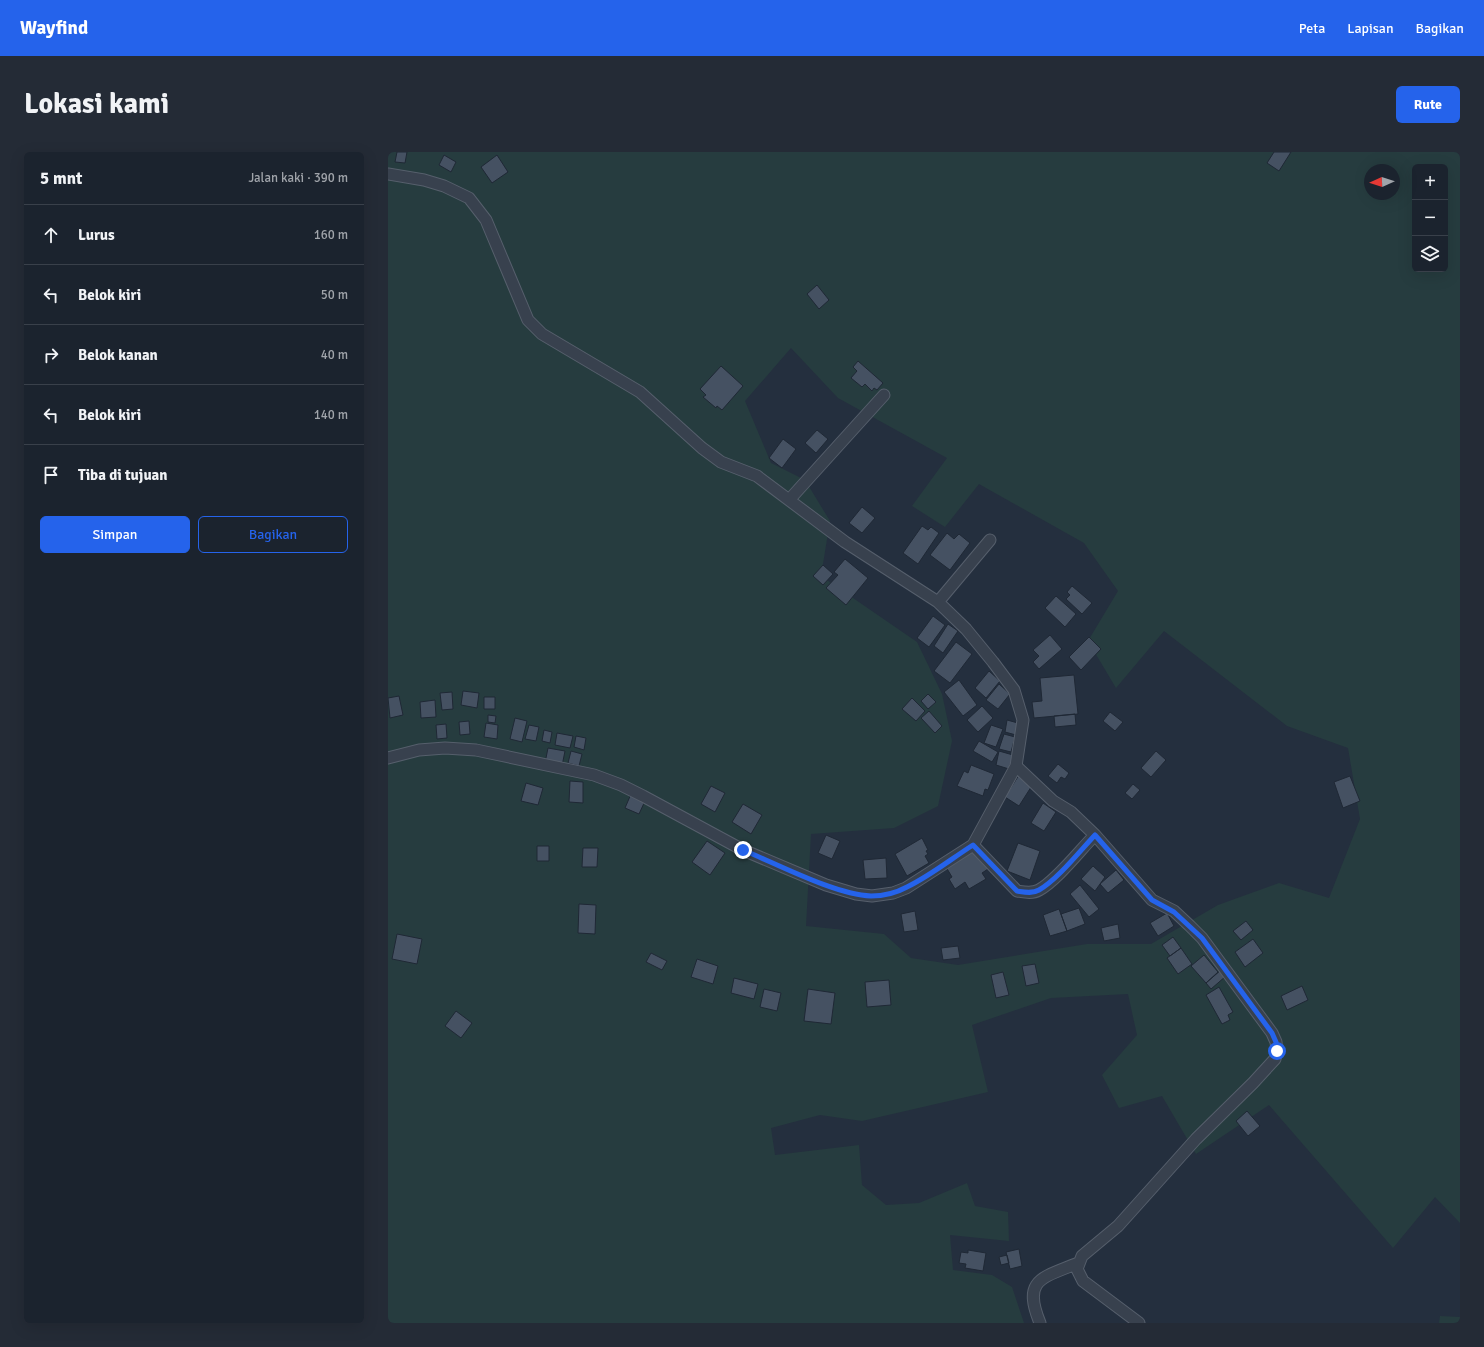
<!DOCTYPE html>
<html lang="id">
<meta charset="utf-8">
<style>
body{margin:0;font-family:Signika,sans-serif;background:#242b36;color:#f1f3f6}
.controls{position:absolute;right:12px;top:12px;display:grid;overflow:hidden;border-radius:6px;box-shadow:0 4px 16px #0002}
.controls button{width:36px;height:36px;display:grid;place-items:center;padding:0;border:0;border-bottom:1px solid #39404a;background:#1b232e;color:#f1f3f6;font:20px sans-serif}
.compass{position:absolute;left:976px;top:12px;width:36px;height:36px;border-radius:50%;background:#1b232e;box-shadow:0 4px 16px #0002;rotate:267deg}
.stop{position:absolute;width:12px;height:12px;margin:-9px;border:3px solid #2563eb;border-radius:50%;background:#fff}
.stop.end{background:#2563eb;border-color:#fff;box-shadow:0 1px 4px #0008}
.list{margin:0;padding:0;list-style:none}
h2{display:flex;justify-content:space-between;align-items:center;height:52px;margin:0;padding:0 16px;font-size:17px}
h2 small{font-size:13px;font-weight:400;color:#a0a4aa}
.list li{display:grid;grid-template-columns:26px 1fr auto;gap:12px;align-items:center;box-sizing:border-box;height:60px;padding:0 16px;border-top:1px solid #39404a}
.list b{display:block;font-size:15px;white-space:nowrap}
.list em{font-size:13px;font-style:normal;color:#a0a4aa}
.actions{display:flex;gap:8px;padding:12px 16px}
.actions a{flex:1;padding:9px 0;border:1px solid #2563eb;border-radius:6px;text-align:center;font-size:14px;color:#2563eb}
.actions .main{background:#2563eb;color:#fff}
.icon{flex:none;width:22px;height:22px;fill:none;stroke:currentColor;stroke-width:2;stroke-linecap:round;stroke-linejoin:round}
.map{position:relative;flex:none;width:1072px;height:1171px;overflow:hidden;border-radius:6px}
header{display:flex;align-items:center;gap:24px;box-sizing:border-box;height:56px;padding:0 20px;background:#2563eb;color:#fff}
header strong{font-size:19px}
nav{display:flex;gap:22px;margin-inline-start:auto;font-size:14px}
.intro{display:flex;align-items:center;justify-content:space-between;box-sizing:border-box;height:96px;padding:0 24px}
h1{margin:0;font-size:28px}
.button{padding:10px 18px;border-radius:6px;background:#2563eb;color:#fff;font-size:14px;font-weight:700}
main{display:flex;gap:24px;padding:0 24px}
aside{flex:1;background:#1b232e;border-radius:6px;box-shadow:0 4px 16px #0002}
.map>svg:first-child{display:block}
.green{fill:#263c3f;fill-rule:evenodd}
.building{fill:#455162;stroke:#1f2835}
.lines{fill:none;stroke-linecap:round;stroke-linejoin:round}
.minor-casing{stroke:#565f6c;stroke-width:13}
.minor{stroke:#38414e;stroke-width:11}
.route{stroke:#2563eb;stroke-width:5}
</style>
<header>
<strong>Wayfind</strong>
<nav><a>Peta</a><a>Lapisan</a><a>Bagikan</a></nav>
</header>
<div class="intro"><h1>Lokasi kami</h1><a class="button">Rute</a></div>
<main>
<aside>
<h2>5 mnt<small>Jalan kaki · 390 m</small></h2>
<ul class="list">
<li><svg class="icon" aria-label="ahead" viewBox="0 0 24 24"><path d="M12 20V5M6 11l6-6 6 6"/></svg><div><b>Lurus</b></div><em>160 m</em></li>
<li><svg class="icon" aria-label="left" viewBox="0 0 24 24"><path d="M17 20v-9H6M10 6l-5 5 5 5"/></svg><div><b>Belok kiri</b></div><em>50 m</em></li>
<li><svg class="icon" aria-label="right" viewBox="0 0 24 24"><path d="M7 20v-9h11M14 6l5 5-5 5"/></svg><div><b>Belok kanan</b></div><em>40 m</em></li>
<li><svg class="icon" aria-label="left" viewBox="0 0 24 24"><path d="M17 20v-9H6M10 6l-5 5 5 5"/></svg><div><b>Belok kiri</b></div><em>140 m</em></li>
<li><svg class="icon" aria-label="arrive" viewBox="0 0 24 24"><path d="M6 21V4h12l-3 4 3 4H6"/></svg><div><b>Tiba di tujuan</b></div></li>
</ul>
<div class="actions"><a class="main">Simpan</a><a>Bagikan</a></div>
</aside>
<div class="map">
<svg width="1072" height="1171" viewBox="0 0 1072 1171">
<rect width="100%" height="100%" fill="#242f3e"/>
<!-- green -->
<path class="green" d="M 0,0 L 1072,0 L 1072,1071 L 1047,1045 L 1005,1096 L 881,953 L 808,1002 L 774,944 L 731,956 L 714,923 L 749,883 L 740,842 L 663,846 L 584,873 L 600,940 L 474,969 L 432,963 L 383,976 L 387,1003 L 471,993 L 474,1033 L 498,1053 L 531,1051 L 579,1031 L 587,1054 L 620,1060 L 621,1089 L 562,1083 L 565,1118 L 604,1123 L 624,1135 L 636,1171 L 0,1171 ZM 1027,15 L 1057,15 L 1057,117 L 1027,117 ZM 982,18 L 1006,18 L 1006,42 L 982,42 ZM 403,196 L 450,246 L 559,306 L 524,354 L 557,375 L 591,332 L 696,391 L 730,439 L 700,489 L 728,536 L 776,479 L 899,574 L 960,596 L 972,667 L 941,746 L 891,731 L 830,753 L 763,792 L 699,792 L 570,813 L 523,806 L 496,782 L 418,774 L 423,682 L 506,676 L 550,654 L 564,589 L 554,542 L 529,490 L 433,424 L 442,369 L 417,328 L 383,311 L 357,249 Z
M 1052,1164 L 1072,1165 L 1072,1171 L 1051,1171 Z"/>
<!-- building -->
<path class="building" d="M 9,0 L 19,0 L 17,11 L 7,10 Z
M 886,0 L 903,0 L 891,19 L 879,11 Z
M 56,3 L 68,10 L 63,20 L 51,13 Z
M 109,3 L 120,20 L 104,31 L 93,15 Z
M 429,133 L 441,148 L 431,157 L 419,142 Z
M 470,209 L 495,231 L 489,238 L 486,236 L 484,239 L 477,232 L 474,235 L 463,226 L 469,219 L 465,215 Z
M 333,214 L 355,234 L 334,258 L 329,254 L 328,256 L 315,245 L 318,243 L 312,237 Z
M 429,278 L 440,287 L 428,301 L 417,291 Z
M 395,287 L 408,297 L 394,316 L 381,306 Z
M 474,355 L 487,366 L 474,381 L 461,371 Z
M 534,374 L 540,378 L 543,375 L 551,381 L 530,412 L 515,401 Z
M 559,381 L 566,387 L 571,382 L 582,391 L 562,418 L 542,403 Z
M 457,407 L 480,426 L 458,453 L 438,436 L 450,423 L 446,420 Z
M 435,413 L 445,422 L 435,433 L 425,424 Z
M 684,434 L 704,451 L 694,462 L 678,447 L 682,443 L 679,440 Z
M 668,444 L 688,462 L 677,475 L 657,456 Z
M 545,464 L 557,473 L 541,495 L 529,486 Z
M 560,472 L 570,479 L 555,501 L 546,494 Z
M 662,483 L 674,497 L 651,517 L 645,510 L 651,504 L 645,498 Z
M 701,485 L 713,497 L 693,518 L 681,505 Z
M 568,490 L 584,502 L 562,531 L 546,519 Z
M 601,519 L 612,529 L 598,546 L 587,536 Z
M 686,523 L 690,562 L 646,566 L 644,550 L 654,549 L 652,526 Z
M 571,528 L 589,553 L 575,564 L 556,540 Z
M 611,532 L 622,542 L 610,557 L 598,548 Z
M 75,539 L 91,541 L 89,556 L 73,553 Z
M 64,540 L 65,557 L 54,558 L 52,541 Z
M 540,542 L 548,550 L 540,557 L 533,549 Z
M 11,544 L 15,563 L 2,566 L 0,546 Z
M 96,545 L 107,545 L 107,557 L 96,557 Z
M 524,546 L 537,559 L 528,569 L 514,557 Z
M 47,548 L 48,565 L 33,566 L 32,550 Z
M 594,554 L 605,566 L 590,580 L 579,568 Z
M 541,559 L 554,574 L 547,581 L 533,566 Z
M 722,560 L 735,570 L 727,579 L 715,569 Z
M 687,562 L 688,573 L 667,575 L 666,564 Z
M 100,563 L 108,564 L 107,571 L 100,570 Z
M 127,566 L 139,569 L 134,590 L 122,587 Z
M 619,568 L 630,571 L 628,583 L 617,580 Z
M 81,569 L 82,582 L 72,583 L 71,570 Z
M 98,571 L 110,573 L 109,587 L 96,585 Z
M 58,572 L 59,586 L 49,587 L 48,573 Z
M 141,573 L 151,575 L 148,589 L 137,587 Z
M 603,573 L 615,577 L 608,595 L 596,591 Z
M 156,578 L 164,580 L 162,591 L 154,589 Z
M 169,581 L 185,584 L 182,596 L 167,593 Z
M 616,582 L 627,585 L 623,600 L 611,597 Z
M 188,584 L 198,586 L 196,598 L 186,595 Z
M 591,589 L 610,600 L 604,610 L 585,599 Z
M 160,596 L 177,599 L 174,614 L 157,611 Z
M 183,599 L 194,602 L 191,614 L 180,611 Z
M 611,599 L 625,603 L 621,617 L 608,613 Z
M 768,599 L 778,608 L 763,625 L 753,616 Z
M 670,612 L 681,621 L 677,627 L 673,625 L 669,631 L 660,624 Z
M 583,613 L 606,622 L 600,638 L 597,637 L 595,644 L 569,634 L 576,619 L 580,621 Z
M 631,623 L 645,632 L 631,654 L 617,645 Z
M 962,624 L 972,649 L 955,656 L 946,630 Z
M 182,629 L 195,630 L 195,651 L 181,650 Z
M 138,631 L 155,636 L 150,653 L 133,649 Z
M 745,632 L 752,638 L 744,647 L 737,641 Z
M 323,634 L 337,641 L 327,660 L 313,652 Z
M 243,642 L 257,649 L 251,662 L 237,656 Z
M 655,651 L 668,660 L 656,679 L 643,671 Z
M 355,652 L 374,663 L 363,682 L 344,670 Z
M 438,683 L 452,689 L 444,707 L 430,701 Z
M 534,686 L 540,698 L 538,699 L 540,702 L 537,704 L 541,711 L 519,724 L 507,702 Z
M 319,689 L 337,701 L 322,723 L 304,710 Z
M 630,691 L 652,699 L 642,728 L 619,719 Z
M 149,694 L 161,694 L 161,709 L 149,709 Z
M 195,696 L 210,696 L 209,715 L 194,715 Z
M 588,697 L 600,717 L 594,721 L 598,727 L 581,737 L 577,730 L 567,737 L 561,727 L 564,725 L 558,715 Z
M 498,706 L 499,726 L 477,727 L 475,708 Z
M 705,714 L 717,725 L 707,739 L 693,727 Z
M 728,718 L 736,728 L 720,741 L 712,732 Z
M 692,733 L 711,757 L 701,765 L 682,742 Z
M 191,752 L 208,753 L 207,782 L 190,781 Z
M 691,756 L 697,772 L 679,779 L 673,762 Z
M 671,757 L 679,779 L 662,784 L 655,763 Z
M 527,759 L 530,778 L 516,780 L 513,762 Z
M 779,761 L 786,774 L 770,784 L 762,771 Z
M 858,769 L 865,778 L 853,788 L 845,779 Z
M 730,772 L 732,786 L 716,789 L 713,776 Z
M 9,782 L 34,787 L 29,812 L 4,807 Z
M 785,785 L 793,796 L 782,804 L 774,793 Z
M 865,787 L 875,801 L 857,815 L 847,800 Z
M 570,794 L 572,806 L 555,808 L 553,796 Z
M 793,796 L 804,812 L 790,822 L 779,806 Z
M 263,801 L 279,809 L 274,818 L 258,810 Z
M 816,803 L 830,820 L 818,831 L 803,814 Z
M 309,807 L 330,814 L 325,832 L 303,825 Z
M 647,812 L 651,831 L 638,834 L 634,814 Z
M 833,818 L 838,824 L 823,837 L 818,831 Z
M 615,820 L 621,843 L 608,846 L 603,823 Z
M 346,826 L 370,832 L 366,847 L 343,841 Z
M 501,828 L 503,853 L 479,855 L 477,830 Z
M 914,834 L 920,848 L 899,858 L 893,844 Z
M 831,835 L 845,860 L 840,863 L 842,868 L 834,872 L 818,843 Z
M 376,837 L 393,841 L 389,859 L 372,855 Z
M 420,837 L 447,841 L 443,872 L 416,869 Z
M 68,859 L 84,871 L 73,886 L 57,874 Z
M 859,959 L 872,974 L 860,984 L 848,969 Z
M 631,1097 L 634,1114 L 622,1117 L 618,1100 Z
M 580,1098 L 598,1101 L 595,1119 L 577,1116 L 578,1112 L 571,1111 L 573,1100 L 580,1101 Z
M 619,1103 L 621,1111 L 613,1113 L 611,1105 Z"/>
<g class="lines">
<defs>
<path id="minor" d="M 0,22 L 36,28 L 56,34 L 81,46 L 98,68 L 140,168 L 154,182 L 252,240 L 314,296 L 333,310 L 369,324 L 457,390 L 550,450 L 578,477 L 605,510 L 626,538 L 635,568 L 628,614 L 585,693 L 518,736 L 505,741 L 484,744 L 468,742 L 438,733 L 355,698 L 255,644 L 233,633 L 206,623 L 88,598 L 57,596 L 31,598 L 0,606
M 401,348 L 496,243
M 550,450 L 602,388
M 628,614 L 665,649 L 683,660 L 707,683 L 764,748 L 786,759 L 802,774 L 814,786 L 884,881 L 888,890 L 889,899 L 887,907 L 865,931 L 808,987 L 730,1074 L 694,1104 L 689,1117 L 695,1129 L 751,1171
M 585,693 L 629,739 C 636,740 644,742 651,738 C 669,728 692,698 707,683
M 652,1171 C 634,1127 654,1126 690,1111"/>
</defs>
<!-- minor casing -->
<use href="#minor" class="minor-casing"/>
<!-- minor -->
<use href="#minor" class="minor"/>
</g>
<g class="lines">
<!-- route -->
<path class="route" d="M 355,698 C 389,712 448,743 483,744 C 495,744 508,741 519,735 C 542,724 563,707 585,693 L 629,739 C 636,740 644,742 651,738 C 669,728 692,699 707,683 L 764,748 L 786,760 L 814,786 L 884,881 L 888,890 L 889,899"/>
</g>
</svg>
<div class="controls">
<button>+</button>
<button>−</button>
<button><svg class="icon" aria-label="layers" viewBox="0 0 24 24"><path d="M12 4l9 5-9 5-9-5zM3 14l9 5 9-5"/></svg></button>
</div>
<svg class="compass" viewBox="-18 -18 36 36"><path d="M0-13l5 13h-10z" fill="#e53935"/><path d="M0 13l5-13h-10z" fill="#a0a4aa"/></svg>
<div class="stop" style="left:889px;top:899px"></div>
<div class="stop end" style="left:355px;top:698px"></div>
</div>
</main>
